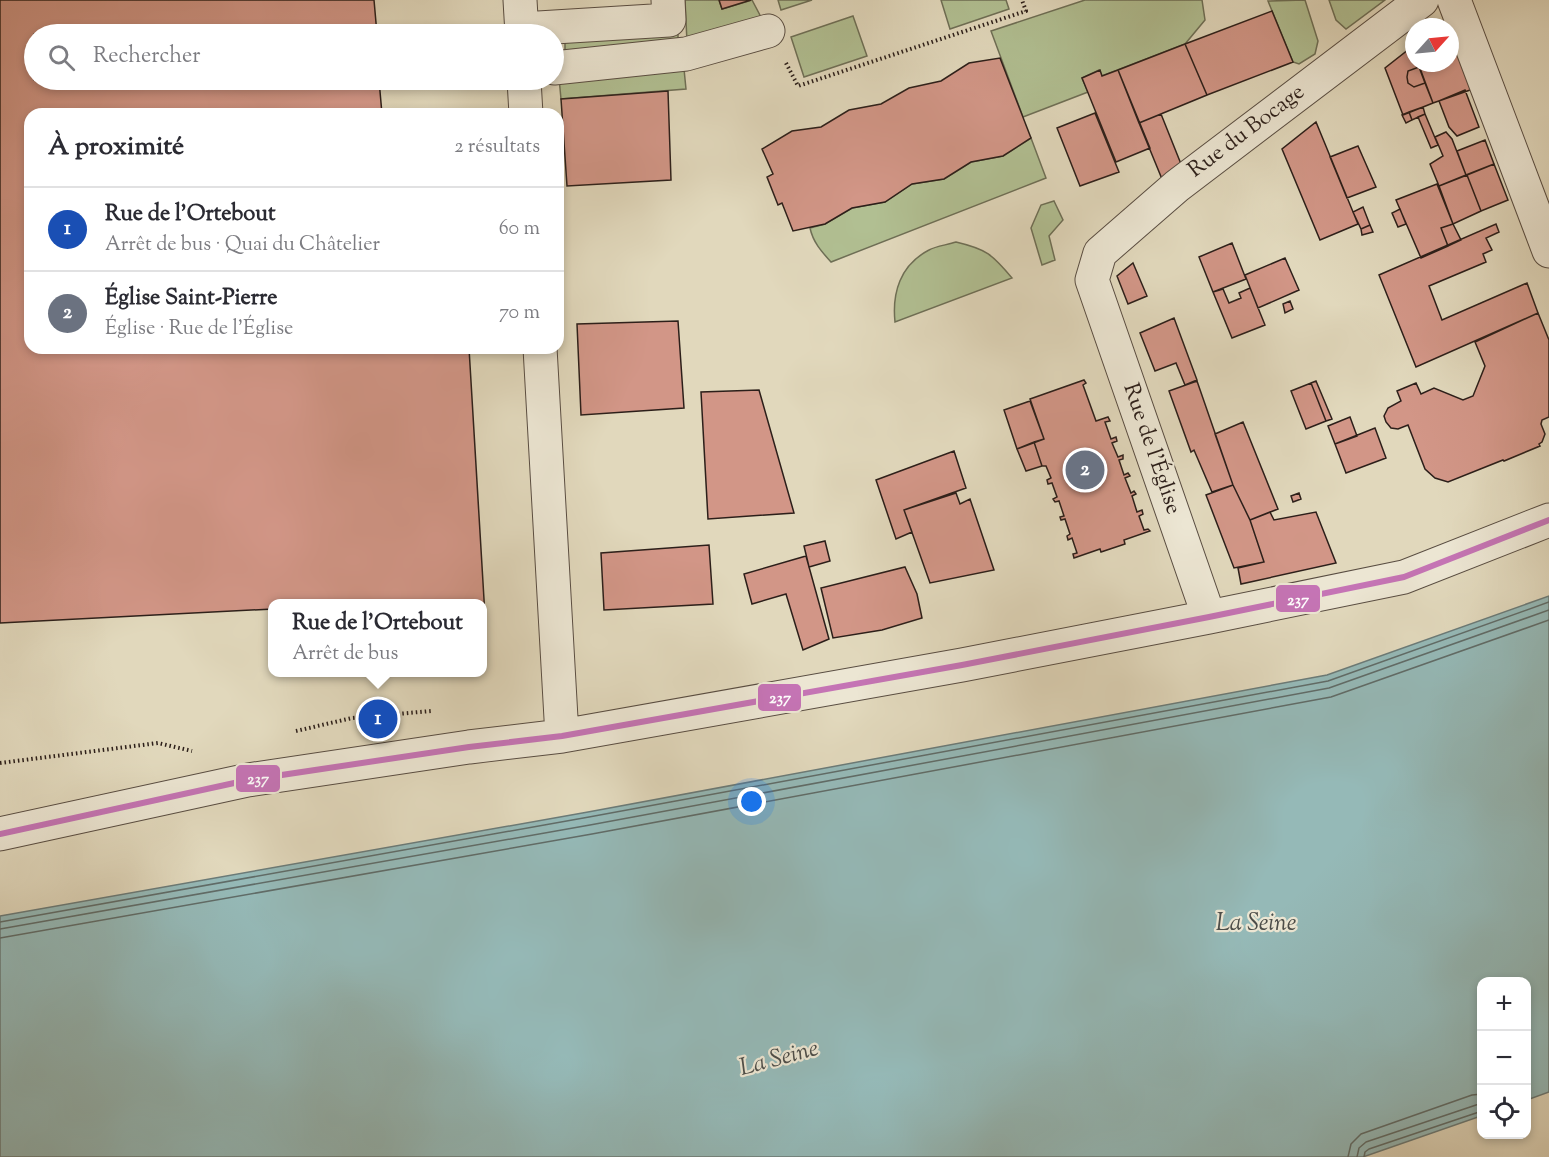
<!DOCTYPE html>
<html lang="fr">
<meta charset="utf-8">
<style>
body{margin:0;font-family:"Sorts Mill Goudy",serif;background:#f2f2f3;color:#2b2b33}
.controls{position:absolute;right:18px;bottom:18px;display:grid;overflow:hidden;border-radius:12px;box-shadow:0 3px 9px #0003}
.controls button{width:54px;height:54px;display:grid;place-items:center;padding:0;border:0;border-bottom:2px solid #e1e1e2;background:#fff;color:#2b2b33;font:30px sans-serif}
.compass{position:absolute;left:1405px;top:18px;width:54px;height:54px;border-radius:50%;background:#fff;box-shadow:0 3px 9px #0003;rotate:63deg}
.you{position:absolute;left:752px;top:802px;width:21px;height:21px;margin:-15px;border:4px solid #fff;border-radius:50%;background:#1a73e8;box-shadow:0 0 0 9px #1a73e833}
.badge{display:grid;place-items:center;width:39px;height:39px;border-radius:50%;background:#8f2418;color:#fff;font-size:20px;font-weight:700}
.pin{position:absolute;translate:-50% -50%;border:3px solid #fff;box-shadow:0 2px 6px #0006}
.popup{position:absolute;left:268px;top:599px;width:219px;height:78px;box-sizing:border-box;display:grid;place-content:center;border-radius:12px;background:#fff;filter:drop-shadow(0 2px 4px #0005);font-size:20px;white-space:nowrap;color:#7c7c81}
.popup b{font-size:22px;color:#2b2b33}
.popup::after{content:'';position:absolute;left:50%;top:100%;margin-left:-12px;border:12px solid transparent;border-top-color:#fff}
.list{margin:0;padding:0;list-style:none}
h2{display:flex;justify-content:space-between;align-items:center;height:78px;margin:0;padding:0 24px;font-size:26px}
h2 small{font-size:20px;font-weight:400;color:#7c7c81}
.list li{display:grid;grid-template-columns:39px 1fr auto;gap:18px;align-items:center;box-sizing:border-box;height:84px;padding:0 24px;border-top:2px solid #e1e1e2}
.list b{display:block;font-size:22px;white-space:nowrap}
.list p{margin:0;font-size:20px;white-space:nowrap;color:#7c7c81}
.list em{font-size:20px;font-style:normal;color:#7c7c81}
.icon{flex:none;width:33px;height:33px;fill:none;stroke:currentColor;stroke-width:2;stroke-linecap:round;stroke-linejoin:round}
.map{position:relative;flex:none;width:1549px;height:1157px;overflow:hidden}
.search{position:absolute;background:#fff;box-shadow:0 3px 9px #0003;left:24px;top:24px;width:540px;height:66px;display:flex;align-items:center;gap:15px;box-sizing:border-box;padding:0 21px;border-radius:33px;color:#7c7c81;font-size:22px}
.panel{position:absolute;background:#fff;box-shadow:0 3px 9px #0003;left:24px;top:108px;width:540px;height:246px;border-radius:18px}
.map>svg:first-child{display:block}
.green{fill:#b1bf92;stroke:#6e6f56;stroke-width:1.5}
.water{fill:#95b9b7;stroke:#6b7b78;stroke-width:1.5}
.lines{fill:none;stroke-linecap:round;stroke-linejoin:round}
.shore{stroke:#606c68;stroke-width:1.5}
.building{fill:#d29687;stroke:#2c1f1a;stroke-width:1.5}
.minor-casing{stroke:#594d42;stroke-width:35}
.path{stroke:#2c1f1a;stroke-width:4;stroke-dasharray:1.5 3;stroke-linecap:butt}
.minor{stroke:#ece6d3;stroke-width:33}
.bus-1-casing{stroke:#ece6d3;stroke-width:10}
.bus-1{stroke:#c574b5;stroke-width:6}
.labels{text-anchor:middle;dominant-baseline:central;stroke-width:4.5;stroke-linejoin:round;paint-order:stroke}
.street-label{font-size:22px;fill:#2c1f1a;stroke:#ece6d3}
.water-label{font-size:24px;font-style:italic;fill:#4c4d49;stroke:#ece6d3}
.line-badge{stroke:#ece6d3;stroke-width:2}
.badge-label{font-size:16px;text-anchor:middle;font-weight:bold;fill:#fff}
</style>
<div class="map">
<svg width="1549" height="1157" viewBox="0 0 1549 1157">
<rect width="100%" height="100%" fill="#e1d8bc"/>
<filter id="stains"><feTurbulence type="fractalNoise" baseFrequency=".00333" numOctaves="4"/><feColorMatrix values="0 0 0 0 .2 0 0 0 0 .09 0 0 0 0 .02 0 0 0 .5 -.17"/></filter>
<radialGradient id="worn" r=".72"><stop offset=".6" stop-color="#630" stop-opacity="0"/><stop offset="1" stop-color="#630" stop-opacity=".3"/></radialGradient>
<!-- green -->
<path class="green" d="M 685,0 L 719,0 L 722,9 L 752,0 L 762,19 L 687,42 Z
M 778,0 L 812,0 L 781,10 Z
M 941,0 L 1006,0 L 1009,9 L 950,29 Z
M 1085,0 L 1202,0 L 1205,20 L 1185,44 L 1102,76 L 1099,70 L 1082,78 L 1088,92 L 1023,117 L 991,31 Z
M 1305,0 L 1318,41 L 1315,54 L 1299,64 L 1293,62 L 1268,1 Z
M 1329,0 L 1385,0 L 1346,29 L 1336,20 Z
M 853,16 L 867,56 L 804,77 L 791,37 Z
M 678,31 L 678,45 L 565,50 L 565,37 Z
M 684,69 L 686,89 L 561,99 L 559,78 Z
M 1031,138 L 1046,178 L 831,262 C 821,251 813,242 810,228 L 825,224 L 852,208 L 885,202 L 912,184 L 944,179 L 971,162 L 1003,156 Z
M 1054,201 L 1063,220 L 1049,236 L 1055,260 L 1042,265 L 1031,228 L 1041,205 Z
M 956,242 C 986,249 992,254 1012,278 L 895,322 C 892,293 900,265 929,250 C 936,246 947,245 956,242 Z"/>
<!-- water -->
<path class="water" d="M 1549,596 L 1549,1092 L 1527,1100 L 1526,982 L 1482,982 L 1481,1116 L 1363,1157 L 0,1157 L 0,916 L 588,812 L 1327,675 Z"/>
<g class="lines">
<!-- shore -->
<path class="shore" d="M 0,922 L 589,817 L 1328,681 L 1549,602
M 0,929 L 590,825 L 1329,688 L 1549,610
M 0,938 L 592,834 L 1331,697 L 1549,620
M 1348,1157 L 1351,1144 L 1361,1134 L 1472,1095 L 1482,1094
M 1357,1157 L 1359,1148 L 1366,1142 L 1482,1103
M 1364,1157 L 1365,1152 L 1369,1149 L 1482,1111"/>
</g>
<!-- building -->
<path class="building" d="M 0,0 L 374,0 L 377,34 L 34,34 L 34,80 L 379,80 L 382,114 L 30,114 L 30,348 L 469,348 L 485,616 L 483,616 L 483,604 L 273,604 L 273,609 L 0,623 Z
M 719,0 L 751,0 L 722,9 Z
M 1272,11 L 1293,62 L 1207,95 L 1185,44 Z
M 1450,36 L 1454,39 L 1473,89 L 1433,103 L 1418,63 L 1450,63 Z
M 1185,44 L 1207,95 L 1139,123 L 1118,70 Z
M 1413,46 L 1414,63 L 1418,63 L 1419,67 L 1408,71 L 1407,77 L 1408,83 L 1414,87 L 1425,83 L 1433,103 L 1403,115 L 1385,68 Z
M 1000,58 L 1031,138 L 1003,156 L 971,162 L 944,179 L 912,184 L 885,202 L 852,208 L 825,224 L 793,231 L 782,203 L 778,205 L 767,177 L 773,174 L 762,149 L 792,131 L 821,127 L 849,110 L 881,104 L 909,88 L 941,81 L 969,63 Z
M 1419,67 L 1425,83 L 1414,87 L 1408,83 L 1407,77 L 1408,71 Z
M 1100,70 L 1102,76 L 1118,70 L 1150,148 L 1116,162 L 1082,78 Z
M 1465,90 L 1479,127 L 1457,136 L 1449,127 L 1439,101 Z
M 668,91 L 671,180 L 567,186 L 561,99 Z
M 1423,107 L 1425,114 L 1412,120 L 1409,112 Z
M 1409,112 L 1412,120 L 1406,123 L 1402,115 Z
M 1095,113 L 1119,172 L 1080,186 L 1057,128 Z
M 1161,114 L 1181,164 L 1162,179 L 1139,123 Z
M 1425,114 L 1438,145 L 1431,148 L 1418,117 Z
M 1316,122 L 1358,224 L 1320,240 L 1282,149 Z
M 1446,132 L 1452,139 L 1466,175 L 1439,186 L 1430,164 L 1443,156 L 1435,137 Z
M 1485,140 L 1494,164 L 1466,175 L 1457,151 Z
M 1358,146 L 1376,187 L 1347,198 L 1330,157 Z
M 1494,164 L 1508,200 L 1481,211 L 1467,175 Z
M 1467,175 L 1481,211 L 1453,224 L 1439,186 Z
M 1437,184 L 1453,224 L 1441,228 L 1448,246 L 1421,258 L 1396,200 Z
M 1363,207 L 1370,225 L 1361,229 L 1353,212 Z
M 1400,209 L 1406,224 L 1398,227 L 1392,213 Z
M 1453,224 L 1461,240 L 1448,246 L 1441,228 Z
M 1496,224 L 1499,232 L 1486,238 L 1492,250 L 1483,254 L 1486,262 L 1429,286 L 1442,320 L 1527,283 L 1538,313 L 1416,367 L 1379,275 Z
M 1370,225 L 1373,232 L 1362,235 L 1361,229 Z
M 1232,243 L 1246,279 L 1213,292 L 1199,257 Z
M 1285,258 L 1299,290 L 1258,308 L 1245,275 Z
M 1133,263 L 1147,296 L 1128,304 L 1117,276 Z
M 1250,288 L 1265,325 L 1232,338 L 1213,292 L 1223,289 L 1229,303 L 1241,298 L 1239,293 Z
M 1290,301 L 1293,309 L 1285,313 L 1283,304 Z
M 1538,313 L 1549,340 L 1549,417 L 1542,420 L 1541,424 L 1545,434 L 1542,442 L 1539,444 L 1540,446 L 1504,461 L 1503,460 L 1448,482 L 1435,478 L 1425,469 L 1408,425 L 1398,429 L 1391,428 L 1386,422 L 1384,416 L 1388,408 L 1401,401 L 1397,391 L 1416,383 L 1421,394 L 1434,388 L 1463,400 L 1473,396 L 1485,366 L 1475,342 Z
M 1174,318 L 1197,380 L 1185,385 L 1176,363 L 1155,371 L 1140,333 Z
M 678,321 L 684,408 L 581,415 L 577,324 Z
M 1084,380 L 1086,383 L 1083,385 L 1096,421 L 1108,417 L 1110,421 L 1105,422 L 1111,439 L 1116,437 L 1117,441 L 1112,443 L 1118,457 L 1123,455 L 1123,459 L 1119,460 L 1124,475 L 1128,473 L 1130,476 L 1125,478 L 1131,493 L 1134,491 L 1136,494 L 1132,496 L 1137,512 L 1142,510 L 1143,514 L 1139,516 L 1144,530 L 1148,529 L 1150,531 L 1124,540 L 1125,544 L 1101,552 L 1100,549 L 1074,558 L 1073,554 L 1077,553 L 1072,538 L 1068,540 L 1067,536 L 1070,534 L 1065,519 L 1061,520 L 1060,517 L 1064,516 L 1059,501 L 1055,502 L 1053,499 L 1057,497 L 1052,483 L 1048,484 L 1047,480 L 1051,478 L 1046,466 L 1042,466 L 1034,442 L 1044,439 L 1030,399 Z
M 1197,381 L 1233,485 L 1212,492 L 1194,450 L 1191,452 L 1169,391 Z
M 1316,381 L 1332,419 L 1326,421 L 1311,383 Z
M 1311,383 L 1326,421 L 1306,429 L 1291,391 Z
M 759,390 L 794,513 L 708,519 L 701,392 Z
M 1030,401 L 1044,439 L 1017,449 L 1004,410 Z
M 1350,417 L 1357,436 L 1335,444 L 1328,426 Z
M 1243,422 L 1278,509 L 1250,520 L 1233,485 L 1215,434 Z
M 1375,428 L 1386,458 L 1346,473 L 1335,444 Z
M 1034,442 L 1042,466 L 1026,471 L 1017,449 Z
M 954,451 L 966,488 L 904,510 L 912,532 L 896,539 L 876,480 Z
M 1233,485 L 1250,520 L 1264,562 L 1234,568 L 1206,495 Z
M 956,493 L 960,504 L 970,499 L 994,570 L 930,583 L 904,510 Z
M 1299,493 L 1301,499 L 1293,502 L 1291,496 Z
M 1270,512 L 1274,520 L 1316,512 L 1336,563 L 1241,584 L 1238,568 L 1264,562 L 1250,520 Z
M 825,541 L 830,561 L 809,567 L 804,546 Z
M 709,545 L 713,604 L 604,610 L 601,553 Z
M 806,556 L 829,639 L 803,650 L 786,594 L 752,604 L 744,574 Z
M 905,567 L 917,594 L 922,618 L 882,630 L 833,638 L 821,588 Z"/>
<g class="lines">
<defs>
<path id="minor" d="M 520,0 L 522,34
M 1454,0 L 1549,251
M 522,29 L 669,20 L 668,0
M 554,68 L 686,54 L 768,31
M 524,80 L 526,114
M 540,348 L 562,736
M 1209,617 L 1092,280 L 1100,253 L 1177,186 L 1422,0
M 0,834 L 248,780 L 469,747 L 562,736 L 962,665 L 1209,617 L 1404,577 L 1549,520"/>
</defs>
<!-- minor casing -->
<use href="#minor" class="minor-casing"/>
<!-- path -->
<path class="path" d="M 786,63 L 798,86 L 1026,11 L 1022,0
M 296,731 L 352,718 L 431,711
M 0,763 L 158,743 L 192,751"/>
<!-- minor -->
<use href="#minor" class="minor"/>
<defs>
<path id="bus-1" d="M 0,834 L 248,780 L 469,747 L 562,736 L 962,665 L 1209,617 L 1404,577 L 1549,520"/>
</defs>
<!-- bus-1 casing -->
<use href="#bus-1" class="bus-1-casing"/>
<!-- bus-1 -->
<use href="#bus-1" class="bus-1"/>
</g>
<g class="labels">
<!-- street labels -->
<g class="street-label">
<text transform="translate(1247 132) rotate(-37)">Rue du Bocage</text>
<text transform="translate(1151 449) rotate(71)">Rue de l'Église</text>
</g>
<!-- water labels -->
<g class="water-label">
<text x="1256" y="924">La Seine</text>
<text transform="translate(779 1059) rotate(-15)">La Seine</text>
</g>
</g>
<g class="line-badge">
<rect x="1275" y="584" width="46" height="29" rx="6" fill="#c574b5"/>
<rect x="757" y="683" width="45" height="29" rx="6" fill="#c574b5"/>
<rect x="235" y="764" width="46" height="29" rx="6" fill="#c574b5"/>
</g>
<g class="badge-label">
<text x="1298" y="605">237</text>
<text x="780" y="703">237</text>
<text x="258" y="784">237</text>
</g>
<rect width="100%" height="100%" filter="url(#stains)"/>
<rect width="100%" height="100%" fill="url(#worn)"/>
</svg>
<div class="controls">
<button>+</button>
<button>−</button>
<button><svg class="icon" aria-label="locate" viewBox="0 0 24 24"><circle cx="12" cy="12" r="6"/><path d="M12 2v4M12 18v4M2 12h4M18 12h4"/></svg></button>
</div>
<svg class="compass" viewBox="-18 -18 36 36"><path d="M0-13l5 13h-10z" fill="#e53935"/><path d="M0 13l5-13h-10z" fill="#7c7c81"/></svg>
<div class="you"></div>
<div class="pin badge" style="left:378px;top:719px;background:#1a4fb4">1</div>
<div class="popup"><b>Rue de l'Ortebout</b>Arrêt de bus</div>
<div class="pin badge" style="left:1085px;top:470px;background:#6b7280">2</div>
<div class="search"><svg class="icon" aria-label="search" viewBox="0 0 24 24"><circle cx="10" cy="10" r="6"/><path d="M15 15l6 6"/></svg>Rechercher</div>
<section class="panel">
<h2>À proximité<small>2 résultats</small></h2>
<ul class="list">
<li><span class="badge" style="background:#1a4fb4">1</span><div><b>Rue de l'Ortebout</b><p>Arrêt de bus · Quai du Châtelier</p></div><em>60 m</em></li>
<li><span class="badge" style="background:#6b7280">2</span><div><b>Église Saint-Pierre</b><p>Église · Rue de l'Église</p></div><em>70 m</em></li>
</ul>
</section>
</div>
